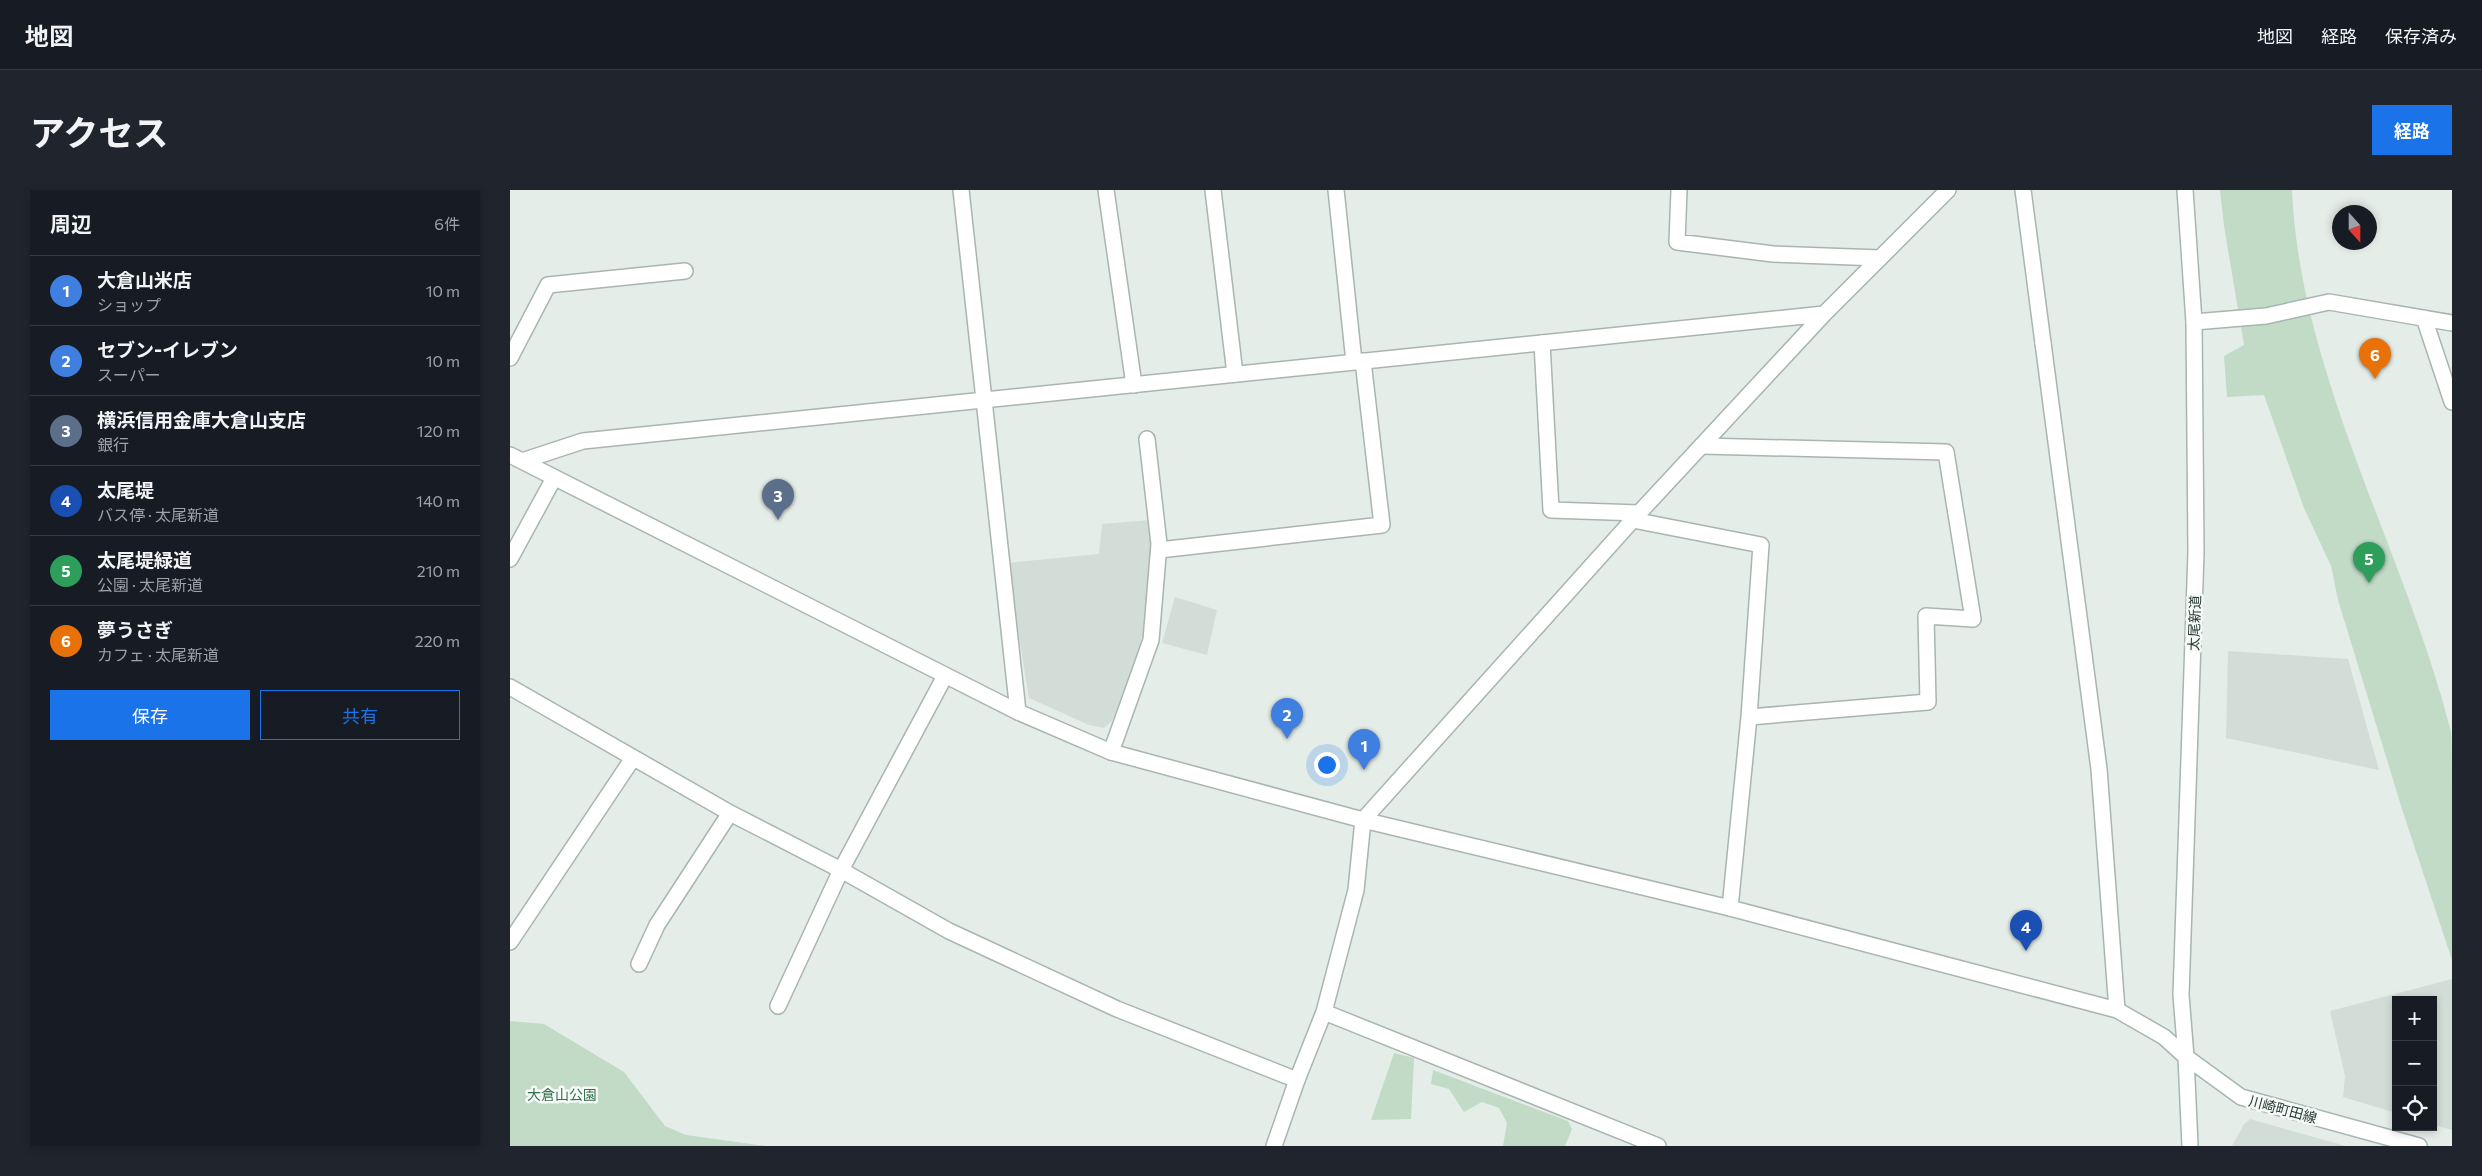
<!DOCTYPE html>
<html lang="ja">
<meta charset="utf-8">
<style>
body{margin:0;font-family:Commissioner,"Noto Sans JP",sans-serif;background:#20242c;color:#f1f3f6}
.controls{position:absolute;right:15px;bottom:15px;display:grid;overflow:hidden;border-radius:0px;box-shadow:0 2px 8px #0003}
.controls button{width:45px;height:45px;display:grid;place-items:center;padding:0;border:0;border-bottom:1px solid #363941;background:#171b24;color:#f1f3f6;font:25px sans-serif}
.compass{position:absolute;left:1822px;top:15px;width:45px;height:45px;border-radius:50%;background:#171b24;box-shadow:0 2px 8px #0003;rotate:159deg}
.you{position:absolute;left:816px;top:574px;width:18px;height:18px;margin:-12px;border:4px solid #fff;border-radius:50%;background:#1a73e8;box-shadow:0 0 0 8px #1a73e833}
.badge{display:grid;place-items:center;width:32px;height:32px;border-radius:50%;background:#1a73e8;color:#fff;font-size:16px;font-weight:700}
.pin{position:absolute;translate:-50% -41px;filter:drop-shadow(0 1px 2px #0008)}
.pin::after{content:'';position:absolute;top:26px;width:18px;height:15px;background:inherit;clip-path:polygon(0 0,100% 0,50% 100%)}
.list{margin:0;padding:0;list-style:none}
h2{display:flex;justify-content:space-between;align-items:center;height:65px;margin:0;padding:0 20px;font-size:21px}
h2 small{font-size:16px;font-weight:400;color:#9ea1a6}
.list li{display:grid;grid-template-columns:32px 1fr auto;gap:15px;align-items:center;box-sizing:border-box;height:70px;padding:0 20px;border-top:1px solid #363941}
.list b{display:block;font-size:19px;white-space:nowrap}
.list p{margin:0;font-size:16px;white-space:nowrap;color:#9ea1a6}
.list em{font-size:16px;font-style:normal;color:#9ea1a6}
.actions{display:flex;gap:10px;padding:15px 20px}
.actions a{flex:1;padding:11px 0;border:1px solid #1a73e8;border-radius:0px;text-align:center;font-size:18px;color:#1a73e8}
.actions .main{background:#1a73e8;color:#fff}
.icon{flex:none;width:28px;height:28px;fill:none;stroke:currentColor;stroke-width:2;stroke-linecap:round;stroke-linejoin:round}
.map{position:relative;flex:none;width:1942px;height:956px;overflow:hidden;border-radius:0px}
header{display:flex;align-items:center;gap:30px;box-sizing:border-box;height:70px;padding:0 25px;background:#171b24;border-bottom:1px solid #363941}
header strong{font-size:24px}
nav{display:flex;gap:28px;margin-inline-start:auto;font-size:18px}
.intro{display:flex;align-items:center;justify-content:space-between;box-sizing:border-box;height:120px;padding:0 30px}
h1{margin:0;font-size:35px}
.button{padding:12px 22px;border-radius:0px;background:#1a73e8;color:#fff;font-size:18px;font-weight:700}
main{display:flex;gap:30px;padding:0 30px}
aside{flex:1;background:#171b24;border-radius:0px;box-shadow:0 2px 8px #0003}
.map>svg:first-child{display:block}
.built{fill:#d3ddd8}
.green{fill:#c1dbc7}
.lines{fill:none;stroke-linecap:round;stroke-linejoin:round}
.service-casing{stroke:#a8b5b0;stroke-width:18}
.minor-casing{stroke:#a8b5b0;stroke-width:18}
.tertiary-casing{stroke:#a8b5b0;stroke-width:18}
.secondary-casing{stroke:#a5b7b1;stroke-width:18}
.service{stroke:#fff;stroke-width:15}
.minor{stroke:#fff;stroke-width:15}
.tertiary{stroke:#fff;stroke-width:15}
.secondary{stroke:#fff;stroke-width:15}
.labels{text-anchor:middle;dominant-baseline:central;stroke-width:5;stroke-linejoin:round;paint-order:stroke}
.street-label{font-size:14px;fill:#263d36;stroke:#f6f9f7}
.park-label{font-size:14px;fill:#34704a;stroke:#f6f9f7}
</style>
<header>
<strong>地図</strong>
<nav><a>地図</a><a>経路</a><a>保存済み</a></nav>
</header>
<div class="intro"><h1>アクセス</h1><a class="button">経路</a></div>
<main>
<aside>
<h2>周辺<small>6件</small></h2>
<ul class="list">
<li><span class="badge" style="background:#3f7fe0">1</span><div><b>大倉山米店</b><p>ショップ</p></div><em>10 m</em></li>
<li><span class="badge" style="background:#3f7fe0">2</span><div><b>セブン-イレブン</b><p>スーパー</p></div><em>10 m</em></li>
<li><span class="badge" style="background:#5c6f8a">3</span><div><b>横浜信用金庫大倉山支店</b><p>銀行</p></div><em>120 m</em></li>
<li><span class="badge" style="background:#1a4fb4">4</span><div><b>太尾堤</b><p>バス停 · 太尾新道</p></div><em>140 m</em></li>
<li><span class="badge" style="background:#2e9e5b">5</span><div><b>太尾堤緑道</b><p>公園 · 太尾新道</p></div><em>210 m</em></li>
<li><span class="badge" style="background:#e8710a">6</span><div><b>夢うさぎ</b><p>カフェ · 太尾新道</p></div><em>220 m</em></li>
</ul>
<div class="actions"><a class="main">保存</a><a>共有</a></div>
</aside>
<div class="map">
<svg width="1942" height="956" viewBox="0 0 1942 956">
<rect width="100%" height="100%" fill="#e5ede9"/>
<!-- built -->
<path class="built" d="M 640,330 L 640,420 L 623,477 L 602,531 L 594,538 L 579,535 L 519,508 L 497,373 L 589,364 L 592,334 Z
M 665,407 L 707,420 L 697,465 L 652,453 Z
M 1718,461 L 1838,469 L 1869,580 L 1716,548 Z
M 1942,789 L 1942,940 L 1923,935 L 1923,810 L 1886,810 L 1886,923 L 1833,907 L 1835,886 L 1820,821 Z
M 1740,929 L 1836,956 L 1722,956 L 1734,934 Z"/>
<!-- green -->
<path class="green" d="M 1710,0 L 1782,0 C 1790,186 1896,363 1941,542 C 1942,561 1942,586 1942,606 C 1942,660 1942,715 1942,770 L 1892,619 L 1828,410 L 1821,376 L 1794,318 L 1754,205 L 1717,207 L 1714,166 L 1734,155 L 1714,36 Z
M 0,831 L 34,834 L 114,882 L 155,936 L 176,945 L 256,956 L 0,956 Z
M 884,863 L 904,868 L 901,929 L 861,930 Z
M 923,880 L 1058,931 L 1062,939 L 1055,956 L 993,956 L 997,933 L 989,918 L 972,912 L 954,922 L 939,899 L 921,894 Z"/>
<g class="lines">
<defs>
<path id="service" d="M 596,0 L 624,195
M 703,0 L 725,184
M 1169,0 L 1167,52 L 1263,64 L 1370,68
M 1032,153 L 1041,320 L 1129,323
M 0,168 L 38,95 L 175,81
M 474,210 L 508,522
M 1192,256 L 1436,262 L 1463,429 L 1416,426 L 1418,512 L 1239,527
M 1123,330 L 1251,355 L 1239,527 L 1220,718
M 649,360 L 872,335 L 853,171
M 0,369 L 44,288
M 0,497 L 220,623 L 331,680 L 439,741 L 607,819 L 787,890
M 601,562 L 641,450 L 649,354 L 637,249
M 0,752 L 123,568
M 129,774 L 147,735 L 220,623
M 268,816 L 331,680 L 435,486"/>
<path id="minor" d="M 451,0 L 474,210
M 826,0 L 844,172
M 1914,128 L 1942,212
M 1684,132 L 1756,126 L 1819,112 L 1942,133
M 1533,153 L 1589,579 L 1607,820
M 0,265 L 508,522 L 601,562 L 853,630 L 1220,718 L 1607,820 L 1654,847 L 1676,867
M 12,271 L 73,251 L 1314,124
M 814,822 L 1148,956
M 764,956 L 787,890 L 814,822 L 846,700 L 853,630 L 1129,323 L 1314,124 L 1438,0"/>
<path id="tertiary" d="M 1513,0 L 1533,153
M 1675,0 L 1684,132 L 1686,362 L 1671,805 L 1676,867"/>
<path id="secondary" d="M 1676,867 L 1731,907 L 1909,956
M 1676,867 L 1680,956"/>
</defs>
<!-- service casing -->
<use href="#service" class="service-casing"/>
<!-- minor casing -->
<use href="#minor" class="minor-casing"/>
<!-- tertiary casing -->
<use href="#tertiary" class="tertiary-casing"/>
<!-- secondary casing -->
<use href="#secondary" class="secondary-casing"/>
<!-- service -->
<use href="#service" class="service"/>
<!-- minor -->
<use href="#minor" class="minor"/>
<!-- tertiary -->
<use href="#tertiary" class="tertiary"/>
<!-- secondary -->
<use href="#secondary" class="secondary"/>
</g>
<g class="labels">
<!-- street labels -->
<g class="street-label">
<text transform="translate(1684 433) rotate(-88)">太尾新道</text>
<text transform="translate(1773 919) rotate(15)">川崎町田線</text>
</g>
<!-- park labels -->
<g class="park-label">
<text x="52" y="904">大倉山公園</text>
</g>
</g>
</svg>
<div class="controls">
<button>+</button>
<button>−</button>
<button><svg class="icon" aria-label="locate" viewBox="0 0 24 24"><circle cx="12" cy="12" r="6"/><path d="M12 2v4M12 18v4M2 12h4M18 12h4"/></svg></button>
</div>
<svg class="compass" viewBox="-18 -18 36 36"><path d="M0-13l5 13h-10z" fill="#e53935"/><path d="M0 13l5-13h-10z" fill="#9ea1a6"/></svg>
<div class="you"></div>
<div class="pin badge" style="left:854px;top:580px;background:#3f7fe0">1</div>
<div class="pin badge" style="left:777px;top:549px;background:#3f7fe0">2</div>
<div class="pin badge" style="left:268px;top:330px;background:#5c6f8a">3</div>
<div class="pin badge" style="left:1516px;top:761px;background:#1a4fb4">4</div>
<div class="pin badge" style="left:1859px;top:393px;background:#2e9e5b">5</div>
<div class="pin badge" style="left:1865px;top:189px;background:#e8710a">6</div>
</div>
</main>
